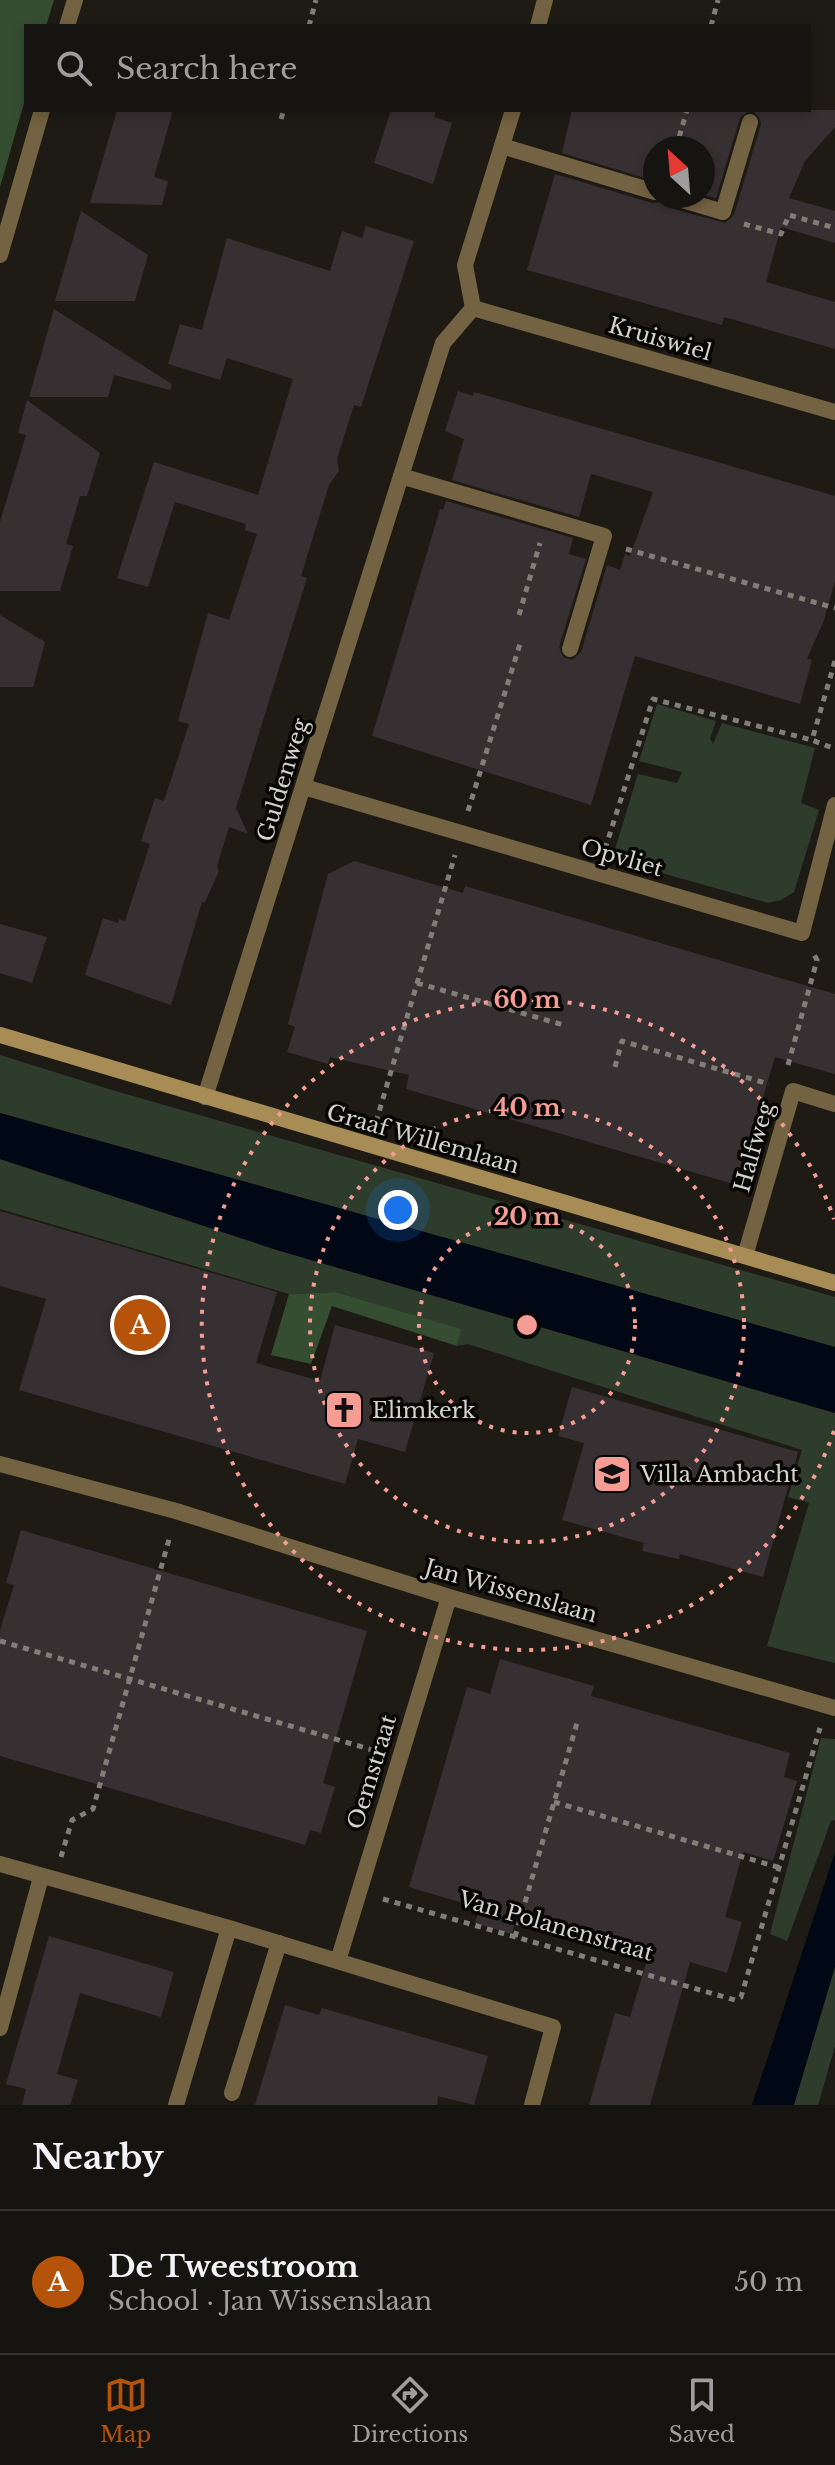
<!DOCTYPE html>
<meta charset="utf-8">
<style>
body{margin:0;font-family:"Libre Baskerville",serif;background:#23211e;color:#f1f3f6}
.compass{position:absolute;left:643px;top:136px;width:72px;height:72px;border-radius:50%;background:#161410;box-shadow:0 4px 12px #0003;rotate:334deg}
.you{position:absolute;left:398px;top:1210px;width:28px;height:28px;margin:-20px;border:6px solid #fff;border-radius:50%;background:#1a73e8;box-shadow:0 0 0 12px #1a73e833}
.badge{display:grid;place-items:center;width:52px;height:52px;border-radius:50%;background:#b45309;color:#fff;font-size:26px;font-weight:700}
.pin{position:absolute;translate:-50% -50%;border:4px solid #fff;box-shadow:0 2px 8px #0006}
.list{margin:0;padding:0;list-style:none}
h2{display:flex;justify-content:space-between;align-items:center;height:104px;margin:0;padding:0 32px;font-size:34px}
h2 small{font-size:26px;font-weight:400;color:#9e9e9f}
.list li{display:grid;grid-template-columns:52px 1fr auto;gap:24px;align-items:center;box-sizing:border-box;height:144px;padding:0 32px;border-top:2px solid #353330}
.list b{display:block;font-size:30px;white-space:nowrap}
.list p{margin:0;font-size:26px;white-space:nowrap;color:#9e9e9f}
.list em{font-size:26px;font-style:normal;color:#9e9e9f}
.icon{flex:none;width:44px;height:44px;fill:none;stroke:currentColor;stroke-width:2;stroke-linecap:round;stroke-linejoin:round}
.map{position:relative;flex:none;width:835px;height:2105px;overflow:hidden}
.search{position:absolute;background:#161410;box-shadow:0 4px 12px #0003;left:24px;right:24px;top:24px;height:88px;display:flex;align-items:center;gap:20px;box-sizing:border-box;padding:0 28px;border-radius:0px;color:#9e9e9f;font-size:30px}
.sheet{height:248px;background:#161410}
nav{display:flex;justify-content:space-around;align-items:center;box-sizing:border-box;height:112px;border-top:2px solid #353330;background:#161410;font-size:22px;color:#9e9e9f}
nav a{display:grid;justify-items:center;gap:4px}
nav .on{color:#b45309}
.map>svg:first-child{display:block}
.green{fill:#2e3d2b}
.forest{fill:#354e31}
.water{fill:#000816}
.building{fill:#373033}
.lines{fill:none;stroke-linecap:round;stroke-linejoin:round}
.path{stroke:#807e79;stroke-width:5;stroke-dasharray:6 6;stroke-linecap:butt}
.lane{stroke:#746342;stroke-width:16}
.street{stroke:#746342;stroke-width:16}
.secondary{stroke:#a88c56;stroke-width:16}
.ring{fill:none;stroke:#f59c95;stroke-width:4;stroke-dasharray:4 8}
.labels{text-anchor:middle;dominant-baseline:central;stroke-width:7;stroke-linejoin:round;paint-order:stroke}
.street-label{font-size:22px;fill:#d4d2ce;stroke:#070604}
.poi-label{font-size:22px;fill:#d4d2ce;stroke:#070604;text-anchor:start}
.centre{fill:#f59c95;stroke:#070604;stroke-width:4}
.ring-label{font-size:24px;text-anchor:middle;font-weight:bold;fill:#f59c95;stroke:#070604;stroke-width:7;stroke-linejoin:round;paint-order:stroke}
</style>
<div class="map">
<svg width="835" height="2105" viewBox="0 0 835 2105">
<rect width="100%" height="100%" fill="#1e1b15"/>
<!-- green -->
<path class="green" d="M 657,704 L 716,721 L 710,739 L 713,744 L 722,723 L 815,748 L 801,803 L 819,810 L 794,892 L 781,900 L 768,903 L 612,859 L 638,774 L 677,783 L 682,772 L 639,761 Z
M 0,1055 L 112,1090 L 835,1297 L 835,1347 L 0,1113 Z
M 0,1159 L 277,1250 L 835,1413 L 835,1663 L 767,1646 L 809,1503 L 788,1497 L 802,1450 L 468,1344 L 457,1346 L 460,1329 L 336,1292 L 289,1294 L 0,1209 Z
M 821,1738 L 835,1739 L 835,1820 L 831,1821 L 787,1941 L 770,1934 Z
M 835,1956 L 835,2046 L 818,2105 L 791,2105 Z"/>
<!-- forest -->
<path class="forest" d="M 0,0 L 54,0 L 46,26 L 26,26 L 26,96 L 0,187 Z
M 336,1292 L 461,1329 L 457,1346 L 332,1306 L 311,1364 L 271,1355 L 289,1294 Z"/>
<!-- water -->
<path class="water" d="M 0,1113 L 835,1347 L 835,1413 L 277,1250 L 0,1159 Z
M 835,1852 L 835,1967 L 794,2105 L 752,2105 Z"/>
<!-- building -->
<path class="building" d="M 117,110 L 173,110 L 154,177 L 168,181 L 162,205 L 90,203 Z
M 391,110 L 436,110 L 434,117 L 452,123 L 433,184 L 374,163 Z
M 572,110 L 835,110 L 835,127 L 805,161 L 789,198 L 835,211 L 835,243 L 781,227 L 766,282 L 835,302 L 835,349 L 724,317 L 722,325 L 527,270 L 555,174 L 652,203 L 660,202 L 666,207 L 725,223 L 734,215 L 761,124 L 760,119 L 754,112 L 747,112 L 740,118 L 716,198 L 703,195 L 703,148 L 655,148 L 655,181 L 562,153 Z
M 81,211 L 148,255 L 135,301 L 55,301 Z
M 366,226 L 414,241 L 361,407 L 354,405 L 337,459 L 339,471 L 329,485 L 301,576 L 307,578 L 236,808 L 248,834 L 229,827 L 217,866 L 219,871 L 205,902 L 202,902 L 171,1005 L 85,975 L 103,918 L 118,923 L 119,919 L 125,921 L 150,844 L 141,841 L 155,798 L 164,801 L 189,724 L 178,721 L 208,613 L 229,620 L 257,534 L 245,530 L 246,524 L 175,502 L 148,587 L 117,578 L 154,462 L 258,495 L 293,379 L 227,358 L 220,380 L 168,364 L 180,324 L 202,330 L 227,238 L 330,271 L 342,231 L 362,238 Z
M 54,309 L 172,384 L 170,390 L 114,375 L 108,397 L 29,397 Z
M 458,391 L 473,396 L 474,392 L 835,496 L 835,581 L 824,620 L 807,659 L 812,660 L 800,704 L 635,656 L 591,805 L 372,736 L 440,509 L 443,510 L 446,501 L 573,538 L 569,554 L 586,559 L 559,647 L 563,657 L 572,660 L 581,652 L 607,565 L 620,570 L 625,554 L 630,556 L 653,492 L 591,474 L 579,517 L 452,480 L 464,439 L 445,431 Z
M 27,400 L 100,453 L 87,496 L 80,496 L 66,544 L 73,546 L 60,591 L 0,591 L 0,522 L 26,435 L 18,433 Z
M 0,615 L 45,642 L 33,687 L 0,687 Z
M 354,861 L 463,893 L 465,886 L 835,994 L 835,1074 L 775,1057 L 737,1185 L 406,1089 L 409,1075 L 330,1057 L 328,1064 L 287,1052 L 295,1027 L 288,1024 L 328,874 Z
M 0,924 L 47,937 L 32,983 L 0,973 Z
M 0,1211 L 277,1292 L 256,1363 L 320,1381 L 335,1325 L 434,1353 L 405,1452 L 358,1439 L 345,1484 L 19,1390 L 46,1299 L 0,1286 Z
M 572,1387 L 798,1452 L 763,1577 L 680,1554 L 679,1559 L 642,1551 L 644,1543 L 562,1520 L 584,1443 L 558,1436 Z
M 21,1530 L 367,1631 L 323,1783 L 335,1787 L 321,1833 L 310,1830 L 305,1845 L 0,1756 L 0,1630 L 14,1585 L 6,1583 Z
M 500,1659 L 594,1686 L 591,1696 L 790,1753 L 784,1777 L 797,1781 L 773,1861 L 743,1852 L 725,1917 L 742,1922 L 727,1973 L 690,1962 L 650,2105 L 589,2105 L 615,2013 L 630,2017 L 650,1950 L 518,1911 L 512,1934 L 475,1923 L 480,1908 L 409,1887 L 467,1687 L 490,1694 Z
M 49,1936 L 174,1972 L 161,2017 L 80,1993 L 57,2074 L 78,2080 L 70,2105 L 22,2105 L 26,2089 L 6,2084 Z
M 285,2005 L 319,2015 L 322,2008 L 488,2056 L 474,2105 L 438,2096 L 437,2105 L 255,2105 Z"/>
<g class="lines">
<!-- path -->
<path class="path" d="M 309,26 L 316,0
M 711,26 L 718,0
M 281,119 L 284,110
M 676,148 L 687,110
M 744,224 L 781,234 L 789,215 L 835,228
M 626,549 L 835,608
M 519,615 L 540,543
M 835,661 L 812,740 L 835,749
M 468,811 L 520,644
M 605,849 L 653,699 L 812,740
M 417,983 L 567,1026
M 788,1065 L 817,960 L 813,953
M 615,1067 L 622,1041 L 769,1084
M 376,1122 L 455,855
M 0,1641 L 376,1751
M 554,1802 L 781,1868
M 61,1857 L 72,1820 L 93,1809 L 170,1536
M 383,1899 L 735,2000 L 741,1997 L 820,1728
M 515,1937 L 577,1723"/>
<!-- lane -->
<path class="lane" d="M 502,146 L 655,192
M 669,196 L 723,212 L 750,122
M 401,476 L 604,536 L 570,649
M 745,1256 L 793,1091 L 835,1104
M 232,2093 L 279,1943"/>
<!-- street -->
<path class="street" d="M 67,26 L 75,0
M 538,26 L 545,0
M 0,255 L 42,110
M 473,308 L 835,412
M 304,787 L 802,933 L 835,805
M 205,1097 L 443,343 L 473,308 L 465,265 L 513,110
M 0,1464 L 176,1511 L 449,1597 L 835,1708
M 0,1864 L 229,1928 L 553,2027 L 532,2105
M 338,1961 L 449,1597
M 0,2028 L 41,1877
M 176,2105 L 229,1928"/>
<!-- secondary -->
<path class="secondary" d="M 0,1035 L 835,1283"/>
</g>
<!-- distance rings -->
<g class="ring">
<circle cx="527" cy="1325" r="108"/>
<circle cx="527" cy="1325" r="217"/>
<path d="M834 1431A325 325 0 1 1 834 1219"/>
</g>
<!-- icons -->
<defs>
<symbol id="church-square" viewBox="-11 -11 22 22"><rect x="-9" y="-9" width="18" height="18" rx="4" fill="#f59c95" stroke="#070604"/><path d="M-1.2-6h2.4v3.5h3.3v2.4h-3.3V6h-2.4V-.1h-3.3v-2.4h3.3Z" fill="#111"/></symbol>
<symbol id="school-square" viewBox="-11 -11 22 22"><rect x="-9" y="-9" width="18" height="18" rx="4" fill="#f59c95" stroke="#070604"/><path d="M0-5L7-2L0 1L-7-2ZM-4 1L0 2.5L4 1V4Q0 6-4 4Z" fill="#111"/></symbol>
</defs>
<g fill-rule="evenodd">
<use href="#church-square" x="322" y="1388" width="44" height="44"/>
<use href="#school-square" x="590" y="1452" width="44" height="44"/>
</g>
<g class="labels">
<!-- street labels -->
<g class="street-label">
<text transform="translate(660 339) rotate(16)">Kruiswiel</text>
<text transform="translate(283 780) rotate(-73)">Guldenweg</text>
<text transform="translate(622 858) rotate(16)">Opvliet</text>
<text transform="translate(423 1139) rotate(16)">Graaf Willemlaan</text>
<text transform="translate(754 1147) rotate(-74)">Halfweg</text>
<text transform="translate(511 1591) rotate(16)">Jan Wissenslaan</text>
<text transform="translate(372 1772) rotate(-73)">Oemstraat</text>
<text transform="translate(556 1926) rotate(16)">Van Polanenstraat</text>
</g>
<!-- poi labels -->
<g class="poi-label">
<text x="372" y="1410">Elimkerk</text>
<text x="640" y="1474">Villa Ambacht</text>
</g>
</g>
<circle cx="527" cy="1325" r="12" class="centre"/>
<g class="ring-label">
<text x="527" y="1008">60 m</text>
<text x="527" y="1116">40 m</text>
<text x="527" y="1225">20 m</text>
</g>
</svg>
<svg class="compass" viewBox="-18 -18 36 36"><path d="M0-13l5 13h-10z" fill="#e53935"/><path d="M0 13l5-13h-10z" fill="#9e9e9f"/></svg>
<div class="you"></div>
<div class="pin badge" style="left:140px;top:1325px">A</div>
<div class="search"><svg class="icon" aria-label="search" viewBox="0 0 24 24"><circle cx="10" cy="10" r="6"/><path d="M15 15l6 6"/></svg>Search here</div>
</div>
<section class="sheet">
<h2>Nearby<small></small></h2>
<ul class="list">
<li><span class="badge">A</span><div><b>De Tweestroom</b><p>School · Jan Wissenslaan</p></div><em>50 m</em></li>
</ul>
</section>
<nav>
<a class="on"><svg class="icon" aria-label="map" viewBox="0 0 24 24"><path d="M3 6l6-2 6 2 6-2v14l-6 2-6-2-6 2zM9 4v14M15 6v14"/></svg>Map</a>
<a><svg class="icon" aria-label="directions" viewBox="0 0 24 24"><path d="M12 3l9 9-9 9-9-9zM9 14v-3h6M13 9l2 2-2 2"/></svg>Directions</a>
<a><svg class="icon" aria-label="saved" viewBox="0 0 24 24"><path d="M7 4h10v16l-5-4-5 4z"/></svg>Saved</a>
</nav>
